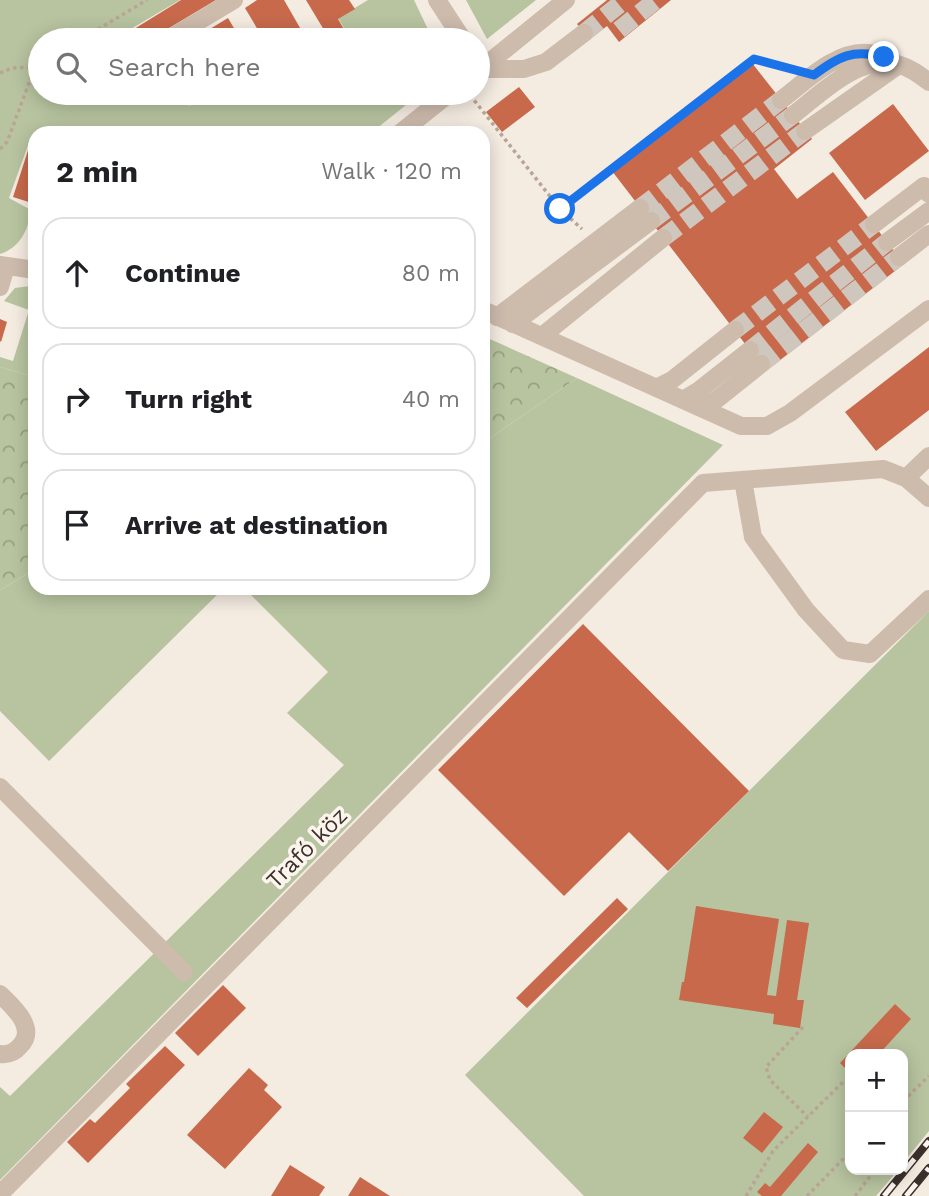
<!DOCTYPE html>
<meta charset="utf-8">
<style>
body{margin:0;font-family:"Work Sans",sans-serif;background:#f2f2f2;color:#202124}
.controls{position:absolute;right:21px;bottom:21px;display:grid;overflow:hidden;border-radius:14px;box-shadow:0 4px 18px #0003}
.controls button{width:63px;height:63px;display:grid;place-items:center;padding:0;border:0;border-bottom:2px solid #e0e0e0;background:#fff;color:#202124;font:35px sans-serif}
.stop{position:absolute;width:21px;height:21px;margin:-16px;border:5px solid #1a73e8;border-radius:50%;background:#fff}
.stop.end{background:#1a73e8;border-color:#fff;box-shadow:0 2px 7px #0008}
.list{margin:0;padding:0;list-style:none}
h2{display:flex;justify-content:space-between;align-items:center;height:91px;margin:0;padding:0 28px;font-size:30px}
h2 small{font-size:23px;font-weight:400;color:#757577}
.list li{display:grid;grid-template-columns:46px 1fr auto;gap:21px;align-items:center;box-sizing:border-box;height:112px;margin:0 14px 14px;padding:0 14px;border:2px solid #e0e0e0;border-radius:21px}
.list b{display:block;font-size:26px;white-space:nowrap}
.list em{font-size:23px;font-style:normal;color:#757577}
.icon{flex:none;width:38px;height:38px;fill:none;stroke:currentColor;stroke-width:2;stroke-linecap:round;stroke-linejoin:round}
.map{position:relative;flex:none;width:929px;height:1196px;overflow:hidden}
.search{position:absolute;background:#fff;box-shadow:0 4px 18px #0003;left:28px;top:28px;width:462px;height:77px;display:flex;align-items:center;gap:18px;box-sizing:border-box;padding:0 24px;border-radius:38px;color:#757577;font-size:26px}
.panel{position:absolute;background:#fff;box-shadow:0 4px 18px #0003;left:28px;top:126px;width:462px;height:469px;border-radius:21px}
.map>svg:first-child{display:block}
.green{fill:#b8c4a0}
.forest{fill:url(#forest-crowns)}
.building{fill:#c8694b}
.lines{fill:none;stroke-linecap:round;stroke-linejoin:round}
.minor-tunnel{stroke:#cfc6bd;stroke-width:18;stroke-dasharray:18 9;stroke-linecap:butt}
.path{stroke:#b9a596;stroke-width:3.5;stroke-dasharray:3.5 3.5;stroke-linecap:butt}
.minor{stroke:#cdbbac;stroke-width:18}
.rail-casing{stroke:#3b302b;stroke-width:8}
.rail{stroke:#fbf5ee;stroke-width:5;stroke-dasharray:16;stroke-linecap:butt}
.route{stroke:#1a73e8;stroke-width:9}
.labels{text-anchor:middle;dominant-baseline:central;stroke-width:7;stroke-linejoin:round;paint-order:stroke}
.street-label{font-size:23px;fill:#3b302b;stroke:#fbf5ee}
</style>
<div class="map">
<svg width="929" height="1196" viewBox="0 0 929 1196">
<defs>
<pattern id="forest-crowns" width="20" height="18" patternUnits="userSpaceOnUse" patternTransform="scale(1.75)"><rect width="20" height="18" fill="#b8c4a0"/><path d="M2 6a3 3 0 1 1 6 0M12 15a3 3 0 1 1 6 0" fill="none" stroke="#97a083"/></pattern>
</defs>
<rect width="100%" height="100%" fill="#f4ebe1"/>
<!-- green -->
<path class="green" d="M 0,0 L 180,0 L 117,37 L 118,40 L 40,40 L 40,93 L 181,93 L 189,106 L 212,93 L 225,93 L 233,105 L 253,93 L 421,93 L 371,133 L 35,133 L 35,138 L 31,137 L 9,198 L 31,210 C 29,229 20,248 0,254 Z
M 368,0 L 414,0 L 433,40 L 342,40 L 349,36 L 338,18 Z
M 466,0 L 536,0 L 487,39 Z
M 30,286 L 35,288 L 35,377 L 0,367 L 0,357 L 13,361 L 29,310 L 4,301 L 15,288 Z
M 577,378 L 723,445 L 0,1180 L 0,1087 L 10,1096 L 344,765 L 287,713 L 328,672 L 244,588 L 483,588 L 483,443 Z
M 35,569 L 35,588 L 224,588 L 49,761 L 0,711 L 0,590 Z
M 929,611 L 929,1131 L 903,1163 L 903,1054 L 850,1054 L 850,1170 L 898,1170 L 876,1196 L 584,1196 L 465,1075 Z"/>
<!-- forest -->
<path class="forest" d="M 483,336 L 577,378 L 483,443 Z
M 0,367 L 35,377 L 35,569 L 0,590 Z"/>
<!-- building -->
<path class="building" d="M 181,0 L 216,0 L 149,40 L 119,40 L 118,39 Z
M 257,0 L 284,0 L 307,40 L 264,40 L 245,8 Z
M 306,0 L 349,0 L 355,9 L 338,19 L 348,36 L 340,40 L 330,40 Z
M 607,0 L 671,0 L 619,42 L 607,26 L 590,39 L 577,24 Z
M 228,18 L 241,40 L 196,40 L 195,38 Z
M 752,63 L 812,139 L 774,169 L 797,199 L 833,172 L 904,264 L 766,371 L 612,171 Z
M 519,87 L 535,107 L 502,132 L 486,112 Z
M 183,93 L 206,93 L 207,95 L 191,105 Z
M 228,93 L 250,93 L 233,103 Z
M 893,104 L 929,151 L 865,200 L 829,153 Z
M 31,141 L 35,142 L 35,204 L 13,197 Z
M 0,319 L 7,322 L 1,342 L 0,341 Z
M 929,347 L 929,410 L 876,451 L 845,412 Z
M 583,624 L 749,791 L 668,871 L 629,832 L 564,896 L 438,770 Z
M 617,898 L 628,909 L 527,1008 L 516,998 Z
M 696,906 L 779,919 L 767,995 L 776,996 L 787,920 L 809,923 L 797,1000 L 804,1000 L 800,1028 L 773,1024 L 774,1014 L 679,1000 L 682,982 L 684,982 Z
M 223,985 L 246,1008 L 198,1056 L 175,1033 Z
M 895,1004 L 911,1019 L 879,1054 L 850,1054 L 850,1073 L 840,1063 Z
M 165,1046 L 185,1065 L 88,1163 L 67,1142 L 90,1119 L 95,1123 L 130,1088 L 126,1084 Z
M 249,1068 L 268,1085 L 264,1090 L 282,1107 L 225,1169 L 187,1135 Z
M 764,1112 L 783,1127 L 762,1153 L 743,1138 Z
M 808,1143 L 818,1152 L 781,1196 L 762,1196 L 757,1192 L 765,1183 L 770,1187 Z
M 290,1165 L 325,1187 L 319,1196 L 271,1196 Z
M 360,1177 L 390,1196 L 348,1196 Z"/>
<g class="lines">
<!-- minor-tunnel -->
<path class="minor-tunnel" d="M 619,30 L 656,0
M 584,33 L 625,0
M 640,208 L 781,100
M 651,221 L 793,115
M 663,238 L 805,131
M 735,330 L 874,224
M 750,350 L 887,242
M 761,364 L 899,257"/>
<!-- path -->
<path class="path" d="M 80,40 L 147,0
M 0,73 L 12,68 L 35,67
M 470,95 L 560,209 L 754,59 L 789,68
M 0,149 L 7,142 L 35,67 L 40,64
M 560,209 L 582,229
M 803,1027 L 766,1067 L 770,1080 L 808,1117
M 903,1101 L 929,1076
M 746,1196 L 773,1151 L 844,1081
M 807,1196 L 850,1152
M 855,1196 L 875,1170"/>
<!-- minor -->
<path class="minor" d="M 437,0 L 463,40
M 167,40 L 234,0
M 481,69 L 524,69 L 546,62 L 584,33
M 481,69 L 566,0
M 781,100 C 805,82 836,50 868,53 C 879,54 889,60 899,65 L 805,131
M 793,115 C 823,92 858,54 900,65 C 911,68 920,75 929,82
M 400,133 L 450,93
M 874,224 L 924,186 L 929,194
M 887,242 L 929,211
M 899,257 L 929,234
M 0,265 L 35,270
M 0,287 L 6,267
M 483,310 L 741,426 L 767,426 L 790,413 L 929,309
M 497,317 L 640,208
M 513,324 L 651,221
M 542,336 L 663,238
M 656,388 L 672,380 L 735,330
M 683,400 L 698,391 L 750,350
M 703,409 L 716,400 L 761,364
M 906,478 L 929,456
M 743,480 L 753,537 L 806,610 L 843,650 L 870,654 L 929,599
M 0,787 L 184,972
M 0,994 C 12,1006 38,1028 20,1046 C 15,1052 8,1055 0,1054
M 0,1194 L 703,483 L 883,469 L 906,478 L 929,498"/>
<defs>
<path id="rail" d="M 884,1196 L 929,1141
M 906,1196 L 929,1168"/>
</defs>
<!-- rail casing -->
<use href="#rail" class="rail-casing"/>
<!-- rail -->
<use href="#rail" class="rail"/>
</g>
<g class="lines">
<!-- route -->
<path class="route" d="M 560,209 L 754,59 L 814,75 C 839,56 853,49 884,57"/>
</g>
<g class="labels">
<!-- street labels -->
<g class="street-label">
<text transform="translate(307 848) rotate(-45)">Trafó köz</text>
</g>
</g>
</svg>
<div class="controls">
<button>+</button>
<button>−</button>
</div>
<div class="stop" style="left:560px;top:209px"></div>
<div class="stop end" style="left:884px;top:57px"></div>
<div class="search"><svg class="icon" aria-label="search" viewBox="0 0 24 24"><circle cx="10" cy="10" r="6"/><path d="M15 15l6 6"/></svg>Search here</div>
<section class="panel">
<h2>2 min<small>Walk · 120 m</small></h2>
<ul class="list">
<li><svg class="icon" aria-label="ahead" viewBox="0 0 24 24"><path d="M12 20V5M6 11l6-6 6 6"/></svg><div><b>Continue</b></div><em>80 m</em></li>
<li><svg class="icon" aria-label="right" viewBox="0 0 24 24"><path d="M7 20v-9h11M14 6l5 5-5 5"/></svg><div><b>Turn right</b></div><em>40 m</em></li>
<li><svg class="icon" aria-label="arrive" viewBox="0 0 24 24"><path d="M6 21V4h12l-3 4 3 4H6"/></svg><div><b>Arrive at destination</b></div></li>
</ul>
</section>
</div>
